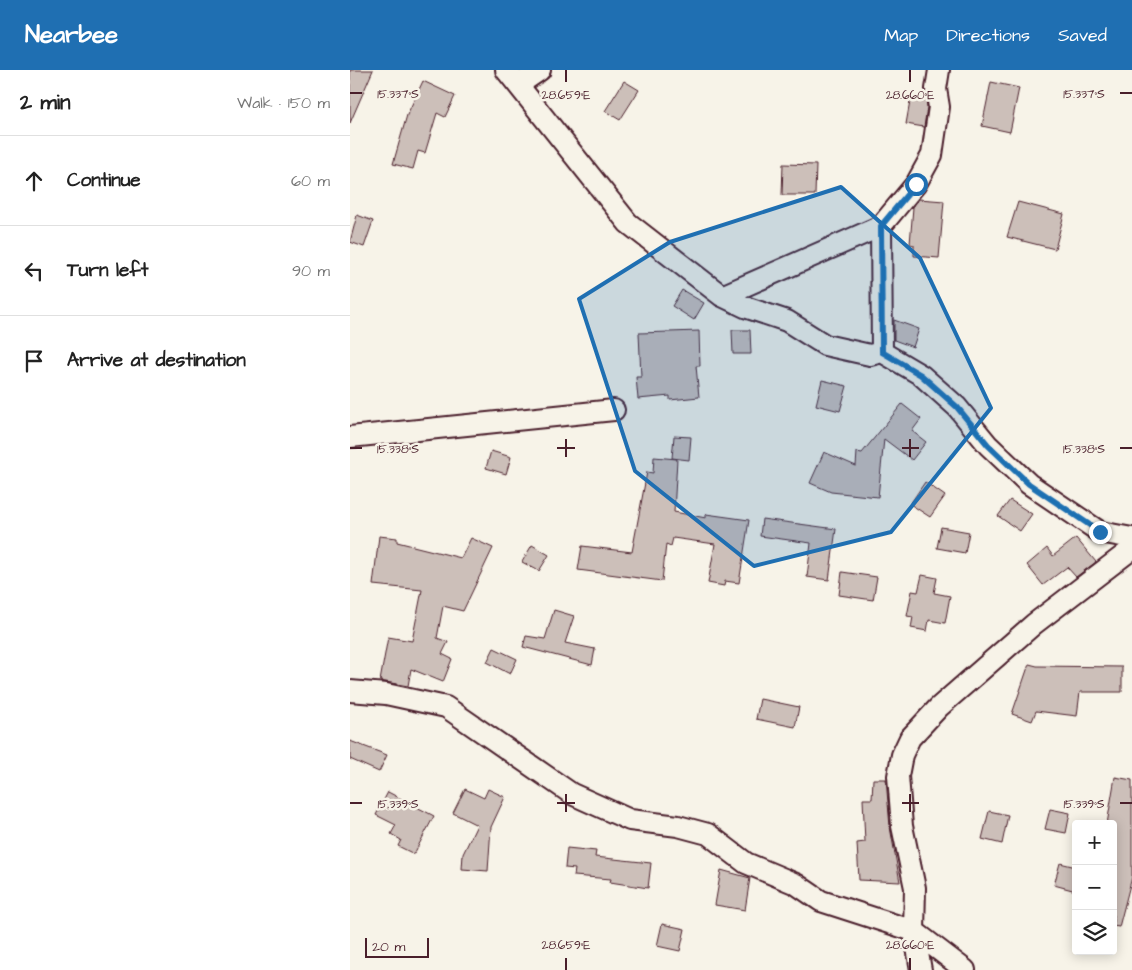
<!DOCTYPE html>
<meta charset="utf-8">
<style>
body{margin:0;font-family:"Architects Daughter",sans-serif;background:#f2f2f2;color:#222}
.controls{position:absolute;right:15px;bottom:15px;display:grid;overflow:hidden;border-radius:5px;box-shadow:0 2px 12px #0003}
.controls button{width:45px;height:45px;display:grid;place-items:center;padding:0;border:0;border-bottom:1px solid #e0e0e0;background:#fff;color:#222;font:25px sans-serif}
.scale{position:absolute;left:15px;bottom:12px;width:64px;box-sizing:border-box;padding-left:5px;border:2px solid #4a1f2b;border-top:0;font-size:14px;line-height:18px;white-space:nowrap;color:#4a1f2b;-webkit-text-stroke:4px #f7f3e8;paint-order:stroke}
.stop{position:absolute;width:15px;height:15px;margin:-11px;border:4px solid #1f6fb2;border-radius:50%;background:#fff}
.stop.end{background:#1f6fb2;border-color:#fff;box-shadow:0 1px 5px #0008}
.list{margin:0;padding:0;list-style:none}
h2{display:flex;justify-content:space-between;align-items:center;height:65px;margin:0;padding:0 20px;font-size:21px}
h2 small{font-size:16px;font-weight:400;color:#767676}
.list li{display:grid;grid-template-columns:32px 1fr auto;gap:15px;align-items:center;box-sizing:border-box;height:90px;padding:0 20px;border-top:1px solid #e0e0e0}
.list b{display:block;font-size:19px;white-space:nowrap}
.list em{font-size:16px;font-style:normal;color:#767676}
.icon{flex:none;width:28px;height:28px;fill:none;stroke:currentColor;stroke-width:2;stroke-linecap:round;stroke-linejoin:round}
.map{position:relative;flex:none;width:782px;height:900px;overflow:hidden}
header{display:flex;align-items:center;gap:30px;box-sizing:border-box;height:70px;padding:0 25px;background:#1f6fb2;color:#fff}
header strong{font-size:24px}
nav{display:flex;gap:28px;margin-inline-start:auto;font-size:18px}
main{display:flex}
aside{flex:1;background:#fff}
.map>svg:first-child{display:block}
.building{fill:#ccbfb9;stroke:#4a1f2b}
.lines{fill:none;stroke-linecap:round;stroke-linejoin:round}
.street-casing{stroke:#4a1f2b;stroke-width:24}
.street{stroke:#f7f3e8;stroke-width:20}
.route{stroke:#1f6fb2;stroke-width:6}
.marked{fill:#1f6fb2;fill-opacity:0.2;stroke:#1f6fb2;stroke-width:4;stroke-linejoin:round}
.ticks{fill:none;stroke:#4a1f2b;stroke-width:2}
.ticks-label{font-size:12px;text-anchor:middle;fill:#4a1f2b;stroke:#f7f3e8;stroke-width:5;stroke-linejoin:round;paint-order:stroke}
</style>
<header>
<strong>Nearbee</strong>
<nav><a>Map</a><a>Directions</a><a>Saved</a></nav>
</header>
<main>
<aside>
<h2>2 min<small>Walk · 150 m</small></h2>
<ul class="list">
<li><svg class="icon" aria-label="ahead" viewBox="0 0 24 24"><path d="M12 20V5M6 11l6-6 6 6"/></svg><div><b>Continue</b></div><em>60 m</em></li>
<li><svg class="icon" aria-label="left" viewBox="0 0 24 24"><path d="M17 20v-9H6M10 6l-5 5 5 5"/></svg><div><b>Turn left</b></div><em>90 m</em></li>
<li><svg class="icon" aria-label="arrive" viewBox="0 0 24 24"><path d="M6 21V4h12l-3 4 3 4H6"/></svg><div><b>Arrive at destination</b></div></li>
</ul>
</aside>
<div class="map">
<svg width="782" height="900" viewBox="0 0 782 900">
<rect width="100%" height="100%" fill="#f7f3e8"/>
<filter id="ink" filterUnits="userSpaceOnUse"><feTurbulence type="fractalNoise" baseFrequency=".02" numOctaves="2"/><feDisplacementMap in="SourceGraphic" scale="10" xChannelSelector="R" yChannelSelector="G"/><feConvolveMatrix kernelMatrix="1 2 1 2 8 2 1 2 1" color-interpolation-filters="sRGB"/></filter>
<g filter="url(#ink)">
<!-- building -->
<path class="building" d="M 0,0 L 23,0 L 0,53 Z
M 73,11 L 105,26 L 95,47 L 87,43 L 75,83 L 68,81 L 63,99 L 43,94 L 57,45 Z
M 274,11 L 289,20 L 270,50 L 255,41 Z
M 641,12 L 669,18 L 660,62 L 632,56 Z
M 561,26 L 576,28 L 577,37 L 574,57 L 556,54 Z
M 433,94 L 466,95 L 465,125 L 432,125 Z
M 569,129 L 594,131 L 589,188 L 564,186 L 564,175 L 560,174 L 563,137 Z
M 668,132 L 714,144 L 705,179 L 657,167 Z
M 7,145 L 23,151 L 14,177 L 0,172 Z
M 332,220 L 354,233 L 344,250 L 322,236 Z
M 544,250 L 569,259 L 563,277 L 544,270 Z
M 382,260 L 400,260 L 401,284 L 383,284 Z
M 349,261 L 350,296 L 346,296 L 349,327 L 320,330 L 320,326 L 288,329 L 286,307 L 291,307 L 289,263 Z
M 472,310 L 497,316 L 490,341 L 466,335 Z
M 552,334 L 571,349 L 562,361 L 576,372 L 562,390 L 534,369 L 528,427 L 481,422 L 460,413 L 474,382 L 506,396 L 507,382 L 512,383 Z
M 324,366 L 341,367 L 339,390 L 322,388 Z
M 141,381 L 161,387 L 156,404 L 136,398 Z
M 304,387 L 327,389 L 324,442 L 356,448 L 356,444 L 399,450 L 389,513 L 375,511 L 374,516 L 358,513 L 365,474 L 323,468 L 321,476 L 316,474 L 312,511 L 228,500 L 232,476 L 282,482 L 297,402 L 303,403 Z
M 575,412 L 595,426 L 580,447 L 560,434 Z
M 660,430 L 682,444 L 670,461 L 648,446 Z
M 412,449 L 486,459 L 479,510 L 457,507 L 461,473 L 410,466 Z
M 591,457 L 619,462 L 615,483 L 587,478 Z
M 29,466 L 47,468 L 47,472 L 111,488 L 121,468 L 143,478 L 113,541 L 93,536 L 87,568 L 98,572 L 92,584 L 102,589 L 93,612 L 61,599 L 58,616 L 30,611 L 38,567 L 62,571 L 72,520 L 23,515 Z
M 726,468 L 746,492 L 726,507 L 717,497 L 693,515 L 677,495 L 697,478 L 703,486 Z
M 182,475 L 199,485 L 189,501 L 172,492 Z
M 492,502 L 527,507 L 523,530 L 489,525 Z
M 572,505 L 587,508 L 584,523 L 600,526 L 595,553 L 579,550 L 577,561 L 561,558 L 563,547 L 557,546 L 562,521 L 568,522 Z
M 204,540 L 224,546 L 215,573 L 245,579 L 242,595 L 173,577 L 176,566 L 195,569 Z
M 144,578 L 167,589 L 160,604 L 137,592 Z
M 679,594 L 687,596 L 772,597 L 772,622 L 730,622 L 727,646 L 686,641 L 682,651 L 662,644 Z
M 410,629 L 449,637 L 445,657 L 406,649 Z
M 0,671 L 37,685 L 29,702 L 0,689 Z
M 765,707 L 782,710 L 782,807 L 769,857 L 763,856 L 763,754 L 757,754 Z
M 523,709 L 536,709 L 540,757 L 550,812 L 509,810 L 507,773 L 515,772 L 513,729 L 522,729 Z
M 115,719 L 134,728 L 138,719 L 155,727 L 141,757 L 138,801 L 112,799 L 113,784 L 127,755 L 103,743 Z
M 38,722 L 84,746 L 64,784 L 48,776 L 51,770 L 41,764 L 46,755 L 26,745 Z
M 700,739 L 720,743 L 716,763 L 695,759 Z
M 639,741 L 658,745 L 652,774 L 632,769 Z
M 217,778 L 246,781 L 245,787 L 301,793 L 298,818 L 260,812 L 261,809 L 224,806 L 225,799 L 215,798 Z
M 710,793 L 726,797 L 726,821 L 704,815 Z
M 371,800 L 400,808 L 395,840 L 365,835 Z
M 312,854 L 335,859 L 330,881 L 307,876 Z"/>
<g class="lines">
<defs>
<path id="street" d="M 156,0 L 278,153 L 372,226 L 395,237 L 437,251 L 475,275 L 520,285 L 532,282 L 571,305 L 607,337 L 638,375 L 679,414 L 750,462 L 782,468
M 168,15 L 190,0
M 531,156 L 532,282
M 372,226 L 531,156 L 566,114 L 582,85 L 589,37 L 586,19 L 589,0
M 0,367 L 264,340
M 0,621 L 36,624 L 96,637 L 222,724 L 280,750 L 328,756 L 358,764 L 396,793 L 446,814 L 471,831 L 564,861 L 571,900
M 615,900 L 564,861 L 565,818 L 552,756 L 548,706 L 552,685 L 560,668 L 589,637 L 684,554 L 782,479"/>
</defs>
<!-- street casing -->
<use href="#street" class="street-casing"/>
<!-- street -->
<use href="#street" class="street"/>
</g>
</g>
<g class="lines" filter="url(#ink)">
<!-- route -->
<path class="route" d="M 566,114 L 531,156 L 532,282 L 571,305 L 607,337 L 638,375 L 679,414 L 750,462"/>
</g>
<!-- marked area -->
<path class="marked" d="M 491,117 L 570,188 L 641,338 L 541,462 L 404,496 L 285,401 L 229,229 L 320,172 Z"/>
<!-- ticks -->
<path class="ticks" d="M 216,0 L 216,12M 560,0 L 560,12M 0,23 L 12,23M 770,23 L 782,23M 216,369 L 216,387M 560,369 L 560,387M 0,378 L 12,378M 207,378 L 225,378M 552,378 L 569,378M 770,378 L 782,378M 216,724 L 216,742M 560,724 L 560,742M 0,733 L 12,733M 207,733 L 225,733M 552,733 L 569,733M 770,733 L 782,733M 216,888 L 216,900M 560,888 L 560,900"/>
<g class="ticks-label">
<text x="48" y="28">15.337°S</text>
<text x="734" y="28">15.337°S</text>
<text x="216" y="29">28.659°E</text>
<text x="560" y="29">28.660°E</text>
<text x="48" y="383">15.338°S</text>
<text x="734" y="383">15.338°S</text>
<text x="48" y="738">15.339°S</text>
<text x="734" y="738">15.339°S</text>
<text x="216" y="879">28.659°E</text>
<text x="560" y="879">28.660°E</text>
</g>
</svg>
<div class="controls">
<button>+</button>
<button>−</button>
<button><svg class="icon" aria-label="layers" viewBox="0 0 24 24"><path d="M12 4l9 5-9 5-9-5zM3 14l9 5 9-5"/></svg></button>
</div>
<div class="scale">20 m</div>
<div class="stop" style="left:566px;top:114px"></div>
<div class="stop end" style="left:750px;top:462px"></div>
</div>
</main>
